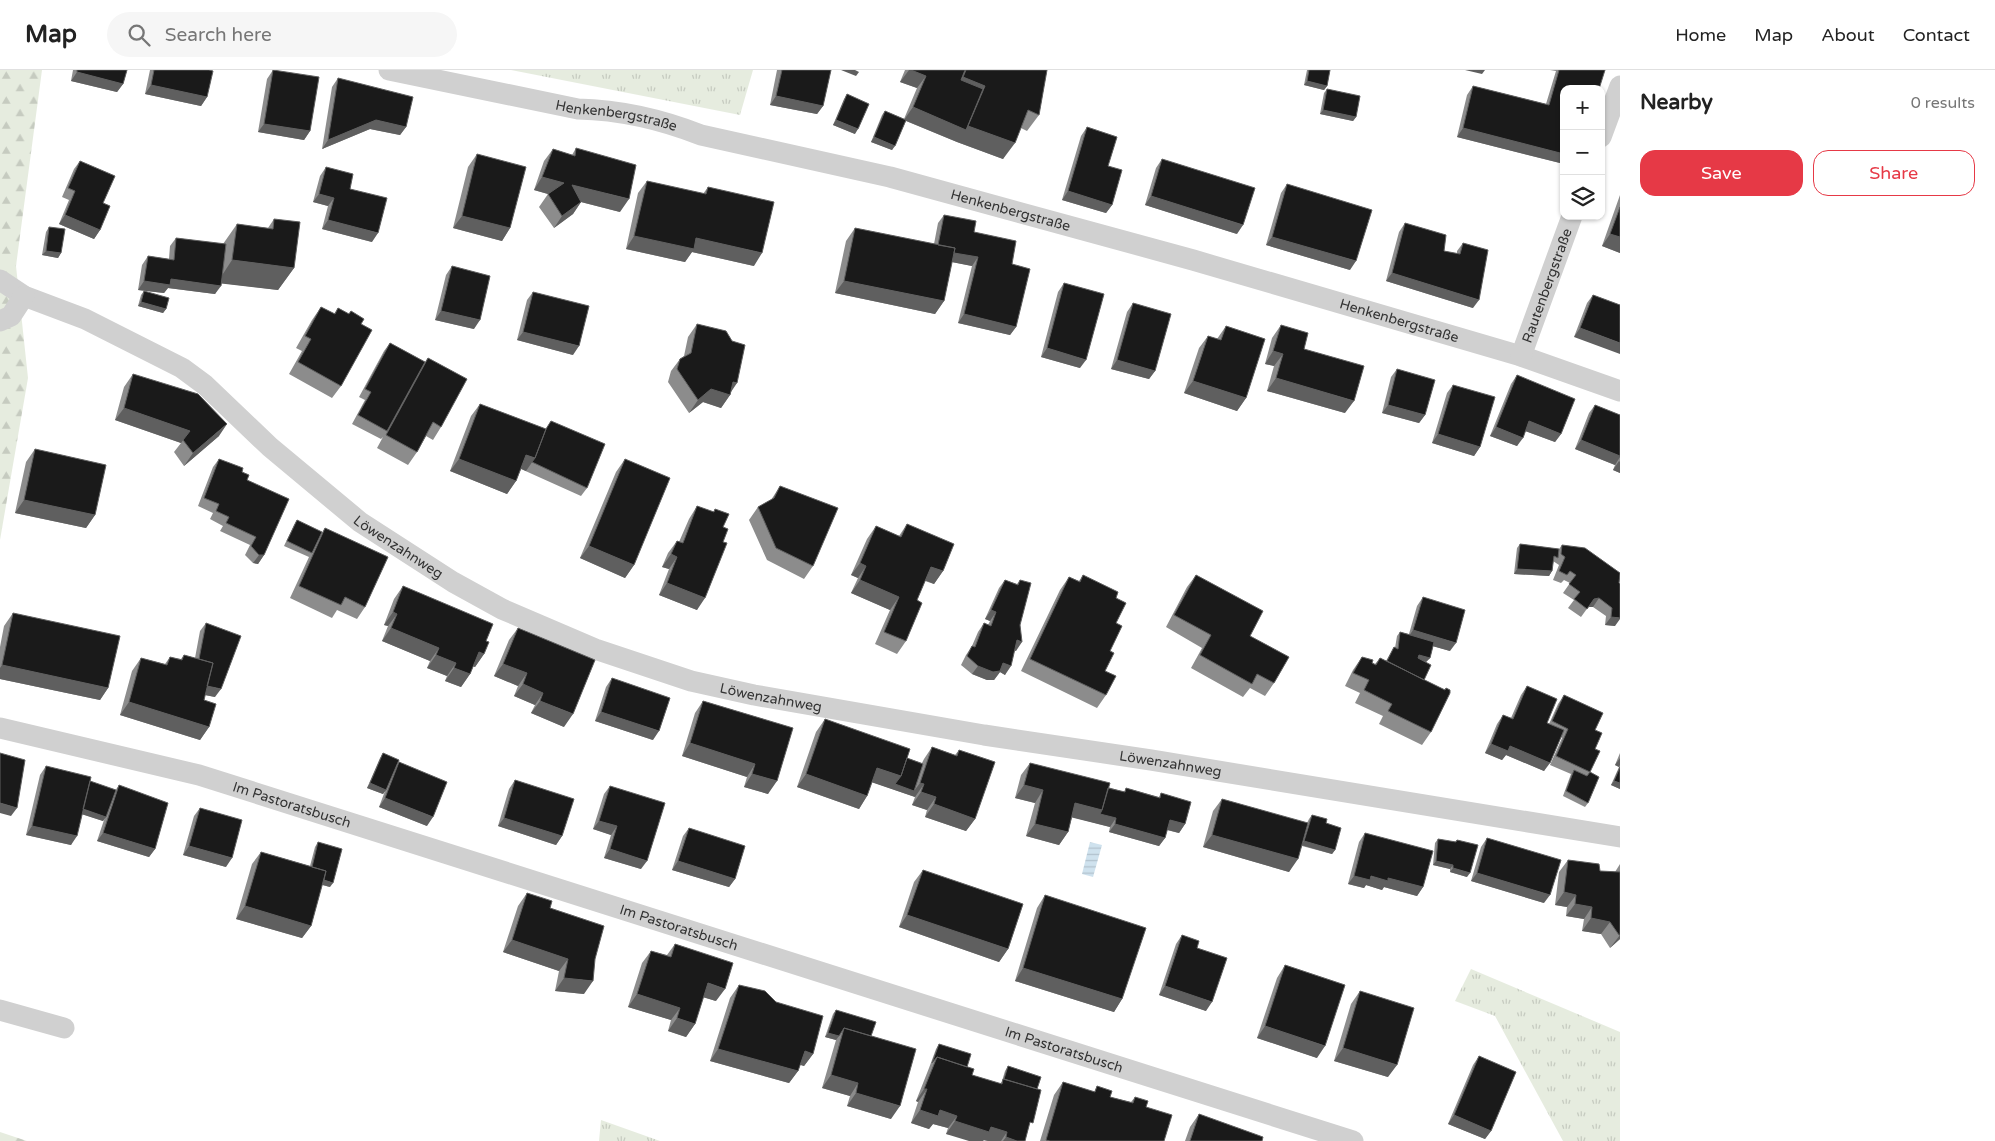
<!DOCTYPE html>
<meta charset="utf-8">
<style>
body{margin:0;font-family:"Varela Round",sans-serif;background:#f6f6f6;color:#222}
.controls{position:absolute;right:15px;top:15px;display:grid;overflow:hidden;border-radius:10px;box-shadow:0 1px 4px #0004}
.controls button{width:45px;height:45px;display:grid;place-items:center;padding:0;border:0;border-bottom:1px solid #e0e0e0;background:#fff;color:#222;font:25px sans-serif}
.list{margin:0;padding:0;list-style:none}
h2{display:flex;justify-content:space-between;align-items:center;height:65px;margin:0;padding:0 20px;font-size:21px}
h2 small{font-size:16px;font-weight:400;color:#767676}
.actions{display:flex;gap:10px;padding:15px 20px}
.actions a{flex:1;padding:11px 0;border:1px solid #e63946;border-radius:15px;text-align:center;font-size:18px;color:#e63946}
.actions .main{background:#e63946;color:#fff}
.icon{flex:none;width:28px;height:28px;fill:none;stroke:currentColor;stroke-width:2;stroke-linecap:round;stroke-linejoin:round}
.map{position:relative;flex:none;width:1620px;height:1071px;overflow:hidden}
header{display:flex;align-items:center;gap:30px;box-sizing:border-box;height:70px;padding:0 25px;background:#fff;border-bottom:1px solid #e0e0e0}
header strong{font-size:24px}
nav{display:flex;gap:28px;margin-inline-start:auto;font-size:18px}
.search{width:350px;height:45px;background:#f6f6f6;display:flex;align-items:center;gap:12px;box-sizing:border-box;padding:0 18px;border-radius:28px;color:#767676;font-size:19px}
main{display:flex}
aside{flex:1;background:#fff}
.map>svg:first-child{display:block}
.grass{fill:url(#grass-tufts)}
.forest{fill:url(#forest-firs)}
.water{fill:url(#water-rules)}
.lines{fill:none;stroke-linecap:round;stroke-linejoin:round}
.minor{stroke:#d0d0d0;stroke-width:21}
.wall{fill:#8c8c8c}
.shaded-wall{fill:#5f5f5f}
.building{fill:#1a1a1a;stroke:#5f5f5f}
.labels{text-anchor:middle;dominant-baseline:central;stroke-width:5;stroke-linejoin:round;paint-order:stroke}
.street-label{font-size:14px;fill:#333;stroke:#fff}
</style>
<header>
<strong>Map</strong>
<div class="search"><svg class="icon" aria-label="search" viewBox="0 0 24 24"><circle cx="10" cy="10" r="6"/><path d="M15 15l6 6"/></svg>Search here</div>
<nav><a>Home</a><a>Map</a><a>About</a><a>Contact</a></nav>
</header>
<main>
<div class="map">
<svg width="1620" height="1071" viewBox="0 0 1620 1071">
<defs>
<pattern id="grass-tufts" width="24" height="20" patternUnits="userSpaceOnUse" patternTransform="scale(1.25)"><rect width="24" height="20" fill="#e6ecdf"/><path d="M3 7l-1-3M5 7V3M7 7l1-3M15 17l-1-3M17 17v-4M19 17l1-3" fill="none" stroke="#c6cbc0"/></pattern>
<pattern id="forest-firs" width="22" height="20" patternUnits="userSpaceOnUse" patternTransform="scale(1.25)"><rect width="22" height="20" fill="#e6ecdf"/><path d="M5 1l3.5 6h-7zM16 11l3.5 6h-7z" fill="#c6cbc0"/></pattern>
<pattern id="water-rules" width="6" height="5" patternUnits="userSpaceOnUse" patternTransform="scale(1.25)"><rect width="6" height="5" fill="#cfe2ee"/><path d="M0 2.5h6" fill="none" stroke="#b2c2cd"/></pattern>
</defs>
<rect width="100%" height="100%" fill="#fff"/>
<!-- grass -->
<path class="grass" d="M 511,0 L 753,0 L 740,45 Z
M 1471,899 L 1620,962 L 1620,1071 L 1563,1071 L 1495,946 L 1455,931 Z
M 601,1050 L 660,1071 L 599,1071 Z"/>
<!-- forest -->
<path class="forest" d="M 0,0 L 42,0 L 16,196 L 28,308 L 0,470 Z
M 0,1062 L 27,1071 L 0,1071 Z"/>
<!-- water -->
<path class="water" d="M 1090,772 L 1102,775 L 1093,807 L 1082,804 Z"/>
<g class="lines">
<!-- minor -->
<g class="minor">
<path id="s1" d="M 389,0 L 578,39 C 619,40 663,50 701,65 L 890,107 L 1193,190 L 1521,286 L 1620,321"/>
<path d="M 1601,67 L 1620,16"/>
<path id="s2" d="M 0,210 L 24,226 L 85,249 L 182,298 L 205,315 L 270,377 L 360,452 L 453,512 L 502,539 L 595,579 L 691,611 L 754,625 L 984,665 L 1151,690 L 1620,767"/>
<path d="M 0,251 L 11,246 L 24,226"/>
<path id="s3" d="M 1521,286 L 1572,146"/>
<path id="s4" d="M 0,658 L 199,705 L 1353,1071"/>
<path d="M 0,940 L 64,958"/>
</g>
</g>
<!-- wall -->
<path class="wall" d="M 73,0 L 127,0 L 123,14 L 117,22 L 71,11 Z
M 150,0 L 209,0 L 207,27 L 201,36 L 145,24 Z
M 273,0 L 310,61 L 304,70 L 258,62 L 267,9 Z
M 777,0 L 831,0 L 823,36 L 817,44 L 770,35 Z
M 905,0 L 1047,0 L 1039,45 L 1027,61 L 1021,58 L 1003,89 L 957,72 L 906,51 L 892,80 L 871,72 L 882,45 L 885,41 L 904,49 L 917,18 L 900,12 Z
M 1307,0 L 1330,0 L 1327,16 L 1324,20 L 1304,15 Z
M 1550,0 L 1605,0 L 1564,19 L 1564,94 L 1457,67 L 1467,25 L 1473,16 L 1546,34 L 1556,1 Z
M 338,8 L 406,57 L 400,65 L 370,59 L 322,79 L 332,17 Z
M 1327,19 L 1356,47 L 1353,51 L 1320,44 L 1324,23 Z
M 847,24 L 855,64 L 833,55 L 844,29 Z
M 1087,57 L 1108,96 L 1112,135 L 1106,143 L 1062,130 L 1081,66 Z
M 576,78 L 620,142 L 581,132 L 573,144 L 554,158 L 539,137 L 548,124 L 534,120 L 544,91 L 553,79 L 572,85 Z
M 477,84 L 510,158 L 502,171 L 453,158 L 468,97 Z
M 1162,89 L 1237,164 L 1145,135 L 1156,98 Z
M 80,91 L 100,160 L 94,169 L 59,154 L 69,130 L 62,127 L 74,99 Z
M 326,97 L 350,119 L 372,172 L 322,159 L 328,136 L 313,132 L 320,106 Z
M 647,111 L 703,124 L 708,117 L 754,196 L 692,182 L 685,192 L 626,179 L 638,123 Z
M 1287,114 L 1350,200 L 1266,175 L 1281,123 Z
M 1620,125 L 1620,183 L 1602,176 Z
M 944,145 L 974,162 L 1012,194 L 1016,257 L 1010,265 L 958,253 L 972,196 L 952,192 L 944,231 L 935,244 L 835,223 L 846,171 L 855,158 L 934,174 L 938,153 Z
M 274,149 L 294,198 L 278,220 L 221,213 L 215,224 L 168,218 L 164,223 L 138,220 L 142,195 L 148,186 L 169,189 L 170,176 L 176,168 L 223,174 L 237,154 L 268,158 Z
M 1405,153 L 1444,181 L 1457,184 L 1457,181 L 1463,173 L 1473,238 L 1386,211 L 1399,162 Z
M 49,157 L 61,183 L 58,188 L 42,185 L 46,162 Z
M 452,196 L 474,259 L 435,250 L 446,205 Z
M 1064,213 L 1080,298 L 1041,287 L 1058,222 Z
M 144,221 L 166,239 L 163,243 L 138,236 L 141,225 Z
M 533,222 L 573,285 L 517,270 L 527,230 Z
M 1593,225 L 1620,235 L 1574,267 L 1587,233 Z
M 1133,233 L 1155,301 L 1149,309 L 1111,299 L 1127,242 Z
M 321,237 L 334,244 L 338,238 L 349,244 L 351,241 L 361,254 L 341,316 L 332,328 L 289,304 L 302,281 L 296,278 L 312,250 Z
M 697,254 L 731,322 L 730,325 L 721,338 L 703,332 L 689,343 L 668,312 L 671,301 L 680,289 L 684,286 L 688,267 Z
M 1281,255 L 1304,279 L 1345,343 L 1267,321 L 1274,296 L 1265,294 L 1272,268 Z
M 1226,256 L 1246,328 L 1237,341 L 1184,323 L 1199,278 L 1208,266 L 1217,269 Z
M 390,273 L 425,292 L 428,288 L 441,357 L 433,370 L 426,366 L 417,382 L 408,395 L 377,378 L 383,367 L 381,369 L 352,354 L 365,330 L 359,327 L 384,281 Z
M 1397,299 L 1425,345 L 1419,353 L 1382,343 L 1391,307 Z
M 133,304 L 219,366 L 184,396 L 174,382 L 181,373 L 115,350 L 124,317 Z
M 1517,305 L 1561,364 L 1555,372 L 1525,361 L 1517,376 L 1490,366 L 1511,314 Z
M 1453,315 L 1480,377 L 1474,386 L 1432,373 L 1447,323 Z
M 480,334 L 587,418 L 581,426 L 521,399 L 516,411 L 507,424 L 450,401 L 471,346 Z
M 1595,335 L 1620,345 L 1620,403 L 1613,400 L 1615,395 L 1575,379 L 1589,343 Z
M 35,379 L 95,445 L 86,458 L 15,443 L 26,392 Z
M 219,389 L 242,402 L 247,410 L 264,485 L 258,494 L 253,493 L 245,485 L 250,475 L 220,461 L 223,456 L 210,449 L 213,443 L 198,436 L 213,397 Z
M 625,389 L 634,495 L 625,508 L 580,488 L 616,402 Z
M 780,416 L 813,496 L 804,509 L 767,490 L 749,450 L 758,437 L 771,430 Z
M 697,436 L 713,442 L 715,439 L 723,457 L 697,540 L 659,525 L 669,499 L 662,497 L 668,483 L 677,471 L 679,472 L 689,449 Z
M 297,450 L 319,467 L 325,458 L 365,537 L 357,549 L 337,540 L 332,548 L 290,528 L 309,487 L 284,476 L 294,455 Z
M 907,454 L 943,501 L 934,514 L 925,511 L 917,530 L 906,571 L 897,584 L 875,574 L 890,540 L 851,523 L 858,508 L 851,505 L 867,469 L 876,456 L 899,466 Z
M 1520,474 L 1559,479 L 1562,475 L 1620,503 L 1615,556 L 1605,555 L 1606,546 L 1593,537 L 1588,537 L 1581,547 L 1568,538 L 1574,530 L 1563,523 L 1570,513 L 1564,510 L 1561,513 L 1553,510 L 1559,495 L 1553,491 L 1552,501 L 1549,506 L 1514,504 L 1517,478 Z
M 1083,505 L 1116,528 L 1116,553 L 1110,581 L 1105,601 L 1106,625 L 1097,638 L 1021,601 L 1060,520 L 1069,507 L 1079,511 Z
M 1196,505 L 1250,566 L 1274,613 L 1265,626 L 1250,618 L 1243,627 L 1191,598 L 1202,578 L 1166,557 L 1187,517 Z
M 1005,510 L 1017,514 L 1020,510 L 1020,555 L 1016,581 L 1014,580 L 1005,605 L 1000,602 L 994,610 L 987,610 L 972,604 L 961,595 L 966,585 L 972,576 L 978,562 L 984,553 L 988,555 L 990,551 L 985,549 L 999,518 Z
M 403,516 L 486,571 L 484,584 L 475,597 L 473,596 L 470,604 L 461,617 L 445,611 L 447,606 L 427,598 L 430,591 L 382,571 L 388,556 L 384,555 L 394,529 Z
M 1423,527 L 1450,581 L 1433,576 L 1430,588 L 1426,592 L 1424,610 L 1444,620 L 1446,618 L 1431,662 L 1422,675 L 1379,654 L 1383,646 L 1355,633 L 1360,623 L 1345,616 L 1353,600 L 1362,587 L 1375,594 L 1380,588 L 1386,591 L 1394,577 L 1395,578 L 1397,566 L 1400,562 L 1409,564 L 1417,536 Z
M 13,543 L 108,618 L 100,630 L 0,609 L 0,577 L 4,556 Z
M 206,553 L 215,627 L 205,625 L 204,630 L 209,657 L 200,670 L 120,645 L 132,601 L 141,588 L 165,594 L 170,587 L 181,589 L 184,585 L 195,588 L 200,561 Z
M 518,558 L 564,657 L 531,643 L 535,635 L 514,626 L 518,616 L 494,606 L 509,570 Z
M 612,608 L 653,670 L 595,651 L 606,617 Z
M 1527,616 L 1547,653 L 1549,654 L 1558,634 L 1564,625 L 1595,660 L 1595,679 L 1590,702 L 1588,733 L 1585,737 L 1563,726 L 1571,704 L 1550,695 L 1562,668 L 1561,667 L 1544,701 L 1506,685 L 1502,690 L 1485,683 L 1497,654 L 1503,645 L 1511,648 L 1521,625 Z
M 703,631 L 793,658 L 768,724 L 744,717 L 747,707 L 682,686 L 695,643 Z
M 825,649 L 907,688 L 922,693 L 924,689 L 932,677 L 955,685 L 959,680 L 975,749 L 966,761 L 925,747 L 927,740 L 912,735 L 915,727 L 872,712 L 867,726 L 859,739 L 797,717 L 816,662 Z
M 383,683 L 396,697 L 399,692 L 427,756 L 379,737 L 385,721 L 383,724 L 367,718 L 380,688 Z
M 1620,683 L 1620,719 L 1611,715 L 1619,697 L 1615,695 Z
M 1030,693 L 1124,722 L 1126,718 L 1159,727 L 1161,723 L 1185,754 L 1179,763 L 1167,760 L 1165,768 L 1159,776 L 1109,762 L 1110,757 L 1072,747 L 1068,762 L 1059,775 L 1026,766 L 1035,733 L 1015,728 L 1021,705 Z
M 46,696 L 115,721 L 119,715 L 155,779 L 149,787 L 97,771 L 105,747 L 103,751 L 82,744 L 71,775 L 26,765 L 40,705 Z
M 515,710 L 562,766 L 556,775 L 498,756 L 509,719 Z
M 610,716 L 641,799 L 604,788 L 611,765 L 593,759 L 604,724 Z
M 1222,729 L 1307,753 L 1309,749 L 1312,745 L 1326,753 L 1335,780 L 1332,784 L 1302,776 L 1289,802 L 1203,777 L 1213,741 Z
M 200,738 L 226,797 L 183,785 L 194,746 Z
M 689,758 L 735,809 L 729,817 L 672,800 L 683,766 Z
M 1365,763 L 1423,817 L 1417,826 L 1384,817 L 1382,820 L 1366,815 L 1364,818 L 1348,814 L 1359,772 Z
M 1487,768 L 1544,833 L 1471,811 L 1481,777 Z
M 1438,769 L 1455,772 L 1457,770 L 1467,807 L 1450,802 L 1450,799 L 1433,795 L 1435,773 Z
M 318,772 L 330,817 L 322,815 L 311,856 L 302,868 L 236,849 L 252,794 L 261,782 L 310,796 L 315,777 Z
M 1568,790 L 1600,801 L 1615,802 L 1620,794 L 1620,869 L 1610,878 L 1601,864 L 1582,861 L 1584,849 L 1566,846 L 1567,837 L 1555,835 L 1559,802 Z
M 923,800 L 1008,879 L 999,892 L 899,857 L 914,812 Z
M 527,823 L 550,838 L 584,924 L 555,921 L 559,901 L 503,882 L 518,836 Z
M 1045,825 L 1122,929 L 1114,942 L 1015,911 L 1037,838 Z
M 1182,865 L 1197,878 L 1206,941 L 1159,925 L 1176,874 Z
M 675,874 L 716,931 L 703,927 L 695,954 L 686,967 L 668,961 L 671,950 L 628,937 L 642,893 L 651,881 L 667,885 Z
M 1285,895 L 1317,988 L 1257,968 L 1277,908 Z
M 739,915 L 776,932 L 813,984 L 804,996 L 800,995 L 798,1001 L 789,1013 L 710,991 L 730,928 Z
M 1360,921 L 1388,1007 L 1334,991 L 1351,934 Z
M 836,940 L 871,966 L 891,1049 L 847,1036 L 850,1026 L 822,1018 L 836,970 L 825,967 L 833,944 Z
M 939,974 L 967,997 L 972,1005 L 1000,1014 L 1002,1011 L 1005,1001 L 1008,996 L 1037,1019 L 1028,1059 L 1025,1071 L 988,1071 L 946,1064 L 948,1058 L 933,1054 L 929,1059 L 911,1053 L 918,1032 L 916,1031 L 929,998 L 936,979 Z
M 1479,986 L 1491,1061 L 1485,1069 L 1448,1054 L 1473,995 Z
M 1063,1012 L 1094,1022 L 1097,1016 L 1110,1027 L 1131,1032 L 1135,1027 L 1146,1037 L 1164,1071 L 1040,1071 L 1054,1025 Z
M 1199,1044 L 1262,1071 L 1185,1071 L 1190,1057 Z"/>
<!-- shaded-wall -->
<path class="shaded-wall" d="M 841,0 L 855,0 L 859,2 L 856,6 Z
M 909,0 L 911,0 L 926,6 L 917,18 L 900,12 Z
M 1465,0 L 1485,0 L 1482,4 Z
M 77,2 L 123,14 L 117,22 L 71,11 Z
M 963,7 L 985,16 L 974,32 L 952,23 Z
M 1307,11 L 1327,16 L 1324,20 L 1304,15 Z
M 151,15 L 207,27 L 201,36 L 145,24 Z
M 776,26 L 823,36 L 817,44 L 770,35 Z
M 913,37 L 966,60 L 968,56 L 1015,73 L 1003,89 L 957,72 L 904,50 Z
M 1323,40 L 1356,47 L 1353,51 L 1320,44 Z
M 376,50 L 406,57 L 400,65 L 370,59 L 322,79 L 328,70 Z
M 836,50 L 858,59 L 855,64 L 833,55 Z
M 264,54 L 310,61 L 304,70 L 258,62 Z
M 1463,58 L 1564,84 L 1564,94 L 1457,67 Z
M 874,67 L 895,76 L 892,80 L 871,72 Z
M 542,107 L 564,113 L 555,126 L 534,120 Z
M 572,115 L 629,129 L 620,142 L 581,132 L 573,144 L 554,158 L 562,146 Z
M 1068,121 L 1112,135 L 1106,143 L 1062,130 Z
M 319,124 L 334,128 L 328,136 L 313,132 Z
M 1151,126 L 1243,155 L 1237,164 L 1145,135 Z
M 65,145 L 100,160 L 94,169 L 59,154 Z
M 462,146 L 510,158 L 502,171 L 453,158 Z
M 328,150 L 378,163 L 372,172 L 322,159 Z
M 1610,164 L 1620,167 L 1620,183 L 1602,176 Z
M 634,166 L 696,168 L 762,183 L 754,196 L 692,182 L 685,192 L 626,179 Z
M 1272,167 L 1356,191 L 1350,200 L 1266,175 Z
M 937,179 L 978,187 L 972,196 L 931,188 Z
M 46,181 L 61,183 L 58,188 L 42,185 Z
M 232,190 L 294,198 L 278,220 L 217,213 Z
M 1392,203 L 1479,230 L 1473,238 L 1386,211 Z
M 171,209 L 221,216 L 215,224 L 168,218 L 164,223 L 138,220 L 144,211 Z
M 844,211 L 944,231 L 935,244 L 835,223 Z
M 141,232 L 166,239 L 163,243 L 138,236 Z
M 441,241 L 480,250 L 474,259 L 435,250 Z
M 964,244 L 1016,257 L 1010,265 L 958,253 Z
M 1580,258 L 1620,273 L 1620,284 L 1574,267 Z
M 523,262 L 579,276 L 573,285 L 517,270 Z
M 1047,278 L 1086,290 L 1080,298 L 1041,287 Z
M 1273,281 L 1283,284 L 1274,296 L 1265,294 Z
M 1117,290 L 1155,301 L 1149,309 L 1111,299 Z
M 1276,308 L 1354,331 L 1345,343 L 1267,321 Z
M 1193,311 L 1246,328 L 1237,341 L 1184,323 Z
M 733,312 L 737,313 L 729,325 L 730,325 L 721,338 L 703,332 L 689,343 L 698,330 L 711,319 Z
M 1388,335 L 1425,345 L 1419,353 L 1382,343 Z
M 124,338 L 190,361 L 181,373 L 115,350 Z
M 1529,351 L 1561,364 L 1555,372 L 1523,360 Z
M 227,354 L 219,366 L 184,396 L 193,383 Z
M 1496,357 L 1523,368 L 1517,376 L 1490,366 Z
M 1438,364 L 1480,377 L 1474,386 L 1432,373 Z
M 1581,370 L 1620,386 L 1620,387 L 1615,395 L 1575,379 Z
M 526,385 L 535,388 L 526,401 L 517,397 Z
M 459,389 L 516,411 L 507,424 L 450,401 Z
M 1619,391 L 1620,392 L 1620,403 L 1613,400 Z
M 24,430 L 95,445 L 86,458 L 15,443 Z
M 589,476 L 634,495 L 625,508 L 580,488 Z
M 671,484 L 677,487 L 669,499 L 662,497 Z
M 259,485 L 264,485 L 258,494 L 253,493 Z
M 860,493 L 866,496 L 858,508 L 851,505 Z
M 931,497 L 943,501 L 934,514 L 922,509 Z
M 1517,499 L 1552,501 L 1549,506 L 1514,504 Z
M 860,510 L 899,527 L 890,540 L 851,523 Z
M 667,513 L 705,528 L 697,540 L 659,525 Z
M 1599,528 L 1593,537 L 1588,537 L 1581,547 L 1594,529 Z
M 991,540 L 996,542 L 990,551 L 985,549 Z
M 393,542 L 397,544 L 388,556 L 384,555 Z
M 1611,547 L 1620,548 L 1620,549 L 1615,556 L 1605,555 Z
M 391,558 L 439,578 L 430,591 L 382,571 Z
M 1413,560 L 1456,573 L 1450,581 L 1407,569 Z
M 1017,570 L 1022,572 L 1016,581 L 1011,579 Z
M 479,582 L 484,584 L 475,597 L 470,595 Z
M 436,585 L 456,593 L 447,606 L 427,598 Z
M 1419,585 L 1430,588 L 1426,592 L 1416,589 Z
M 1003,593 L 1011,596 L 1005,605 L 1000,602 L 994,610 L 987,610 L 972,604 L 978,596 Z
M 503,594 L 527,603 L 518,616 L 494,606 Z
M 2,595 L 108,618 L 100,630 L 0,609 L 0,598 Z
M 454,598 L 470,604 L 461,617 L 445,611 Z
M 523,614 L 543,623 L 535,635 L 514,626 Z
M 206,616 L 221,619 L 215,627 L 200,624 Z
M 540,631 L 573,644 L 564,657 L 531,643 Z
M 129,632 L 209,657 L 200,670 L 120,645 Z
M 601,642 L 659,661 L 653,670 L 595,651 Z
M 690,673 L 755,694 L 747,707 L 682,686 Z
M 1491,674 L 1510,676 L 1550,693 L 1544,701 L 1506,685 L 1502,690 L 1485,683 Z
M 1620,688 L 1620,695 L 1619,697 L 1615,695 Z
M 877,698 L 901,706 L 914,721 L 920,713 L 924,714 L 915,727 L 868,711 Z
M 752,704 L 777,711 L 768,724 L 744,717 Z
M 806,704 L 867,726 L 859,739 L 797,717 Z
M 1614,711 L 1620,713 L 1620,719 L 1611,715 Z
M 370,713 L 386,720 L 383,724 L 367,718 Z
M 1024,715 L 1043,720 L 1035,733 L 1015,728 Z
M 921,722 L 936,727 L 927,740 L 912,735 Z
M 385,728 L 433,747 L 427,756 L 379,737 Z
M 0,733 L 17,738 L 11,746 L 0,743 Z
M 1075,733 L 1102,740 L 1116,748 L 1110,757 L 1066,746 Z
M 934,734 L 975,749 L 966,761 L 925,747 Z
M 82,739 L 106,747 L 103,751 L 78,743 Z
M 504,748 L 562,766 L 556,775 L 498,756 Z
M 1170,750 L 1185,754 L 1179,763 L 1164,759 Z
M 599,751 L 617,756 L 611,765 L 593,759 Z
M 1035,754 L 1068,762 L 1059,775 L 1026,766 Z
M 1115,754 L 1165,768 L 1159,776 L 1109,762 Z
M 32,756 L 77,766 L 71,775 L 26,765 Z
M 103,763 L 155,779 L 149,787 L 97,771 Z
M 1212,765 L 1298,789 L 1289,802 L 1203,777 Z
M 1304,771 L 1335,780 L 1332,784 L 1301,775 Z
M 189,776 L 232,788 L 226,797 L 183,785 Z
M 610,779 L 647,791 L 641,799 L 604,788 Z
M 678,791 L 735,809 L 729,817 L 672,800 Z
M 1436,791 L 1453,795 L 1450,799 L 1433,795 Z
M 1453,798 L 1470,803 L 1467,807 L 1450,802 Z
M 1477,803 L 1550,825 L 1544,833 L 1471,811 Z
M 309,806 L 333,813 L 330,817 L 306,810 Z
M 1354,806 L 1388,808 L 1423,817 L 1417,826 L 1384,817 L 1382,820 L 1366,815 L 1364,818 L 1348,814 Z
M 1564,822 L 1576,825 L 1567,837 L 1555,835 Z
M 1575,834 L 1592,837 L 1584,849 L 1566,846 Z
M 245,836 L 311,856 L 302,868 L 236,849 Z
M 907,845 L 1008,879 L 999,892 L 899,857 Z
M 1591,848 L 1610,852 L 1601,864 L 1582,861 Z
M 1620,865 L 1620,869 L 1610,878 Z
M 512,870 L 568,889 L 559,901 L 503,882 Z
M 1023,898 L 1122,929 L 1114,942 L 1015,911 Z
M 564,908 L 593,911 L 584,924 L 555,921 Z
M 708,913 L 725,919 L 716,931 L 699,926 Z
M 1165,916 L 1212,932 L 1206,941 L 1159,925 Z
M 637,924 L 680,938 L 671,950 L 628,937 Z
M 677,948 L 695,954 L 686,967 L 668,961 Z
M 1265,956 L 1325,976 L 1317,988 L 1257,968 Z
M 828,963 L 839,966 L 836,970 L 825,967 Z
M 1343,978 L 1397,995 L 1388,1007 L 1334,991 Z
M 718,979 L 798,1001 L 789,1013 L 710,991 Z
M 805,981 L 813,984 L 804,996 L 796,993 Z
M 831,1005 L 858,1013 L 850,1026 L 822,1018 Z
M 924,1019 L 927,1019 L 918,1032 L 916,1031 Z
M 856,1023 L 900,1036 L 891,1049 L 847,1036 Z
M 920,1040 L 940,1040 L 957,1046 L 948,1058 L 933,1054 L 929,1059 L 911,1053 Z
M 1454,1045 L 1491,1061 L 1485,1069 L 1448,1054 Z
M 955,1051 L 991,1057 L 1007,1062 L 1001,1071 L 988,1071 L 984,1070 L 983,1071 L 969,1071 L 946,1064 Z
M 1006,1067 L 1017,1071 L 1003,1071 Z"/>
<!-- building -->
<path class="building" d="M 77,0 L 127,0 L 123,14 L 77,2 Z
M 154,0 L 209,0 L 213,1 L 207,27 L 151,15 Z
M 273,0 L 319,7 L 310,61 L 264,54 Z
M 782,0 L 831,0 L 823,36 L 776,26 Z
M 911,0 L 965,0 L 961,10 L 983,19 L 966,60 L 913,37 L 926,6 Z
M 966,0 L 1047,0 L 1039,45 L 1028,40 L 1015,73 L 968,56 L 985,16 L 963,7 Z
M 1309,0 L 1330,0 L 1327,16 L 1307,11 Z
M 1559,0 L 1605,0 L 1599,19 L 1564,19 L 1564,84 L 1463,58 L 1473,16 L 1549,35 Z
M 338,8 L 413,27 L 406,57 L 376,50 L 328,70 Z
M 1327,19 L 1360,26 L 1356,47 L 1323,40 Z
M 847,24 L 869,34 L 858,59 L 836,50 Z
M 885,41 L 906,50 L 895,76 L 874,67 Z
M 1087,57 L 1117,67 L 1108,96 L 1122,100 L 1112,135 L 1068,121 Z
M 576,78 L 636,95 L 629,129 L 572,115 L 581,132 L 562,146 L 548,124 L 564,113 L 542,107 L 553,79 L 575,86 Z
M 477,84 L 526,97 L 510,158 L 462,146 Z
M 1162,89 L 1255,118 L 1243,155 L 1151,126 Z
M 80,91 L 115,106 L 103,133 L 110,136 L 100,160 L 65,145 L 75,121 L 68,118 Z
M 326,97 L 353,104 L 350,119 L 387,128 L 378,163 L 328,150 L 334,128 L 319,124 Z
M 647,111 L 706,124 L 708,117 L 774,132 L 762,183 L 696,168 L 694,179 L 634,166 Z
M 1287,114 L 1372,140 L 1356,191 L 1272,167 Z
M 1620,137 L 1620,167 L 1610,164 Z
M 944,145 L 976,151 L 974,162 L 1016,171 L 1012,194 L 1030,199 L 1016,257 L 964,244 L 978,187 L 954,183 L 955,178 L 938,175 Z
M 274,149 L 300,152 L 294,198 L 232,190 L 237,154 L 273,159 Z
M 1405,153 L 1446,165 L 1444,181 L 1460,184 L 1463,173 L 1488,180 L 1479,230 L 1392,203 Z
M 49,157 L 65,159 L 61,183 L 46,181 Z
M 855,158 L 955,178 L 944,231 L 844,211 Z
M 176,168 L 226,174 L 221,216 L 171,209 L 170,215 L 144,211 L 148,186 L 174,190 Z
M 452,196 L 490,206 L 480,250 L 441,241 Z
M 1064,213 L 1104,224 L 1086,290 L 1047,278 Z
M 144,221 L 169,228 L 166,239 L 141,232 Z
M 533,222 L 589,236 L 579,276 L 523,262 Z
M 1593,225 L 1620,235 L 1620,273 L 1580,258 Z
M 1133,233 L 1171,244 L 1155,301 L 1117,290 Z
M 321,237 L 335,244 L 338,238 L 349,244 L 351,241 L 364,249 L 361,254 L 372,260 L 341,316 L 298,292 L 311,269 L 305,266 Z
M 697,254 L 726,261 L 732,271 L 745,275 L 737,313 L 733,312 L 730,325 L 711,319 L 698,330 L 677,299 L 680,289 L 691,283 Z
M 1281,255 L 1308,263 L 1304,279 L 1364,296 L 1354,331 L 1276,308 L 1283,284 L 1273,281 Z
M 1226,256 L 1265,269 L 1246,328 L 1193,311 L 1208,266 L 1221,270 Z
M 390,273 L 425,292 L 387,361 L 358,345 L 371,322 L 365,319 Z
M 428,288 L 467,309 L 441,357 L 433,352 L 417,382 L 386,365 Z
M 1397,299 L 1435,310 L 1425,345 L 1388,335 Z
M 133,304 L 198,324 L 227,354 L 193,383 L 183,370 L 190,361 L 124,338 Z
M 1517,305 L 1575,329 L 1561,364 L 1529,351 L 1523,368 L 1496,357 Z
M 1453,315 L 1495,327 L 1480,377 L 1438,364 Z
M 480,334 L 546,359 L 535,388 L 526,385 L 516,411 L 459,389 Z
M 1595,335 L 1620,345 L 1620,386 L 1581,370 Z
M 551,351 L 605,374 L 587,418 L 532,392 L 535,388 L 546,359 Z
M 35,379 L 106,395 L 95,445 L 24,430 Z
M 219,389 L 243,398 L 242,402 L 249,405 L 247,410 L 289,429 L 264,485 L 259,485 L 251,476 L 256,467 L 226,453 L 229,447 L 216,441 L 219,434 L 204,428 Z
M 625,389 L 670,408 L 634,495 L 589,476 Z
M 780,416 L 838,438 L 813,496 L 776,478 L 758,437 L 774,428 Z
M 697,436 L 714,442 L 715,439 L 729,444 L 723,457 L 728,459 L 723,472 L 727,473 L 705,528 L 667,513 L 677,487 L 671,484 L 677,471 L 683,473 Z
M 297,450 L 322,462 L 312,483 L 287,471 Z
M 907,454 L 954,474 L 943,501 L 931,497 L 917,530 L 922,533 L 906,571 L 884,562 L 899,527 L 860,510 L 866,496 L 860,493 L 876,456 L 901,467 Z
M 325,458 L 388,487 L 365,537 L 345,527 L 341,535 L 299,516 Z
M 1520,474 L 1559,479 L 1558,488 L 1554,486 L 1552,501 L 1517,499 Z
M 1562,475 L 1585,478 L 1620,503 L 1619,513 L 1620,514 L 1620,548 L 1611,547 L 1612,538 L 1599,528 L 1594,529 L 1587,539 L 1574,529 L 1580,522 L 1569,514 L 1576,505 L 1570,501 L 1567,505 L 1559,501 L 1565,487 L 1561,484 Z
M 1083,505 L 1118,522 L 1116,528 L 1126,533 L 1116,553 L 1122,556 L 1110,581 L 1114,583 L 1105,601 L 1116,606 L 1106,625 L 1030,589 L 1069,507 L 1080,512 Z
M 1196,505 L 1263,541 L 1250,566 L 1289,587 L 1274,613 L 1257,604 L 1252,614 L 1200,585 L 1211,565 L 1174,545 Z
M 1005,510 L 1018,515 L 1020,510 L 1031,513 L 1020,555 L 1022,572 L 1017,570 L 1011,596 L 1003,593 L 1000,601 L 993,602 L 978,596 L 967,586 L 972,576 L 975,577 L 984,553 L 991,556 L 996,542 L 991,540 Z
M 403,516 L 493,554 L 486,571 L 489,572 L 484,584 L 479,582 L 470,604 L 454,598 L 456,593 L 436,585 L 439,578 L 391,558 L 397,544 L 393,542 Z
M 1423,527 L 1465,540 L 1456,573 L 1413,560 Z
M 13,543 L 120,566 L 108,618 L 2,595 Z
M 206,553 L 241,566 L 221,619 L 207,616 L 213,593 L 199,589 Z
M 518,558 L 595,590 L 573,644 L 540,631 L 543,623 L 523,614 L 527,603 L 503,594 Z
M 1400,562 L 1434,572 L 1430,588 L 1419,585 L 1418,588 L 1431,595 L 1424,610 L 1387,591 L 1394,577 L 1398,579 Z
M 184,585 L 213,593 L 204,630 L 216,634 L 209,657 L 129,632 L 141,588 L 167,595 L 170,587 L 182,590 Z
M 1362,587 L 1373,590 L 1372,593 L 1376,595 L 1380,588 L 1445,620 L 1446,618 L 1450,620 L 1450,623 L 1431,662 L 1388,641 L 1392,634 L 1364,620 L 1369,610 L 1353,603 Z
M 612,608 L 670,628 L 659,661 L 601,642 Z
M 1527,616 L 1557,629 L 1547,653 L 1564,660 L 1550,693 L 1510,676 L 1508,681 L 1491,674 L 1503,645 L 1513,649 Z
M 1564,625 L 1603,643 L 1595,660 L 1602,663 L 1595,679 L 1600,681 L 1590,702 L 1556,686 L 1568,659 L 1552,651 Z
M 703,631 L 793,658 L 777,711 L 752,704 L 755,694 L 690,673 Z
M 825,649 L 910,679 L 901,706 L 877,698 L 867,726 L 806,704 Z
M 932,677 L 957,686 L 959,680 L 995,692 L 975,749 L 934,734 L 936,727 L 921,722 L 924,714 L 920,713 Z
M 0,683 L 25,690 L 17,738 L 0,733 Z
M 383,683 L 399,690 L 386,720 L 370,713 Z
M 907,688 L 923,694 L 914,721 L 895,714 L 901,706 Z
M 399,692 L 447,712 L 433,747 L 385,728 Z
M 1030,693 L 1110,713 L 1102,740 L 1075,733 L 1068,762 L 1035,754 L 1043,720 L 1024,715 Z
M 46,696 L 91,707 L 77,766 L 32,756 Z
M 1620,697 L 1620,713 L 1614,711 Z
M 1574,700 L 1587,706 L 1590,702 L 1599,707 L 1588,733 L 1566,721 Z
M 515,710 L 574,729 L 562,766 L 504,748 Z
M 90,711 L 116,720 L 106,747 L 83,739 Z
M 119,715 L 168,733 L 155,779 L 103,763 Z
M 610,716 L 665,733 L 647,791 L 610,779 L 617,756 L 599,751 Z
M 1108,718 L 1125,722 L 1126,718 L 1160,728 L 1161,723 L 1191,732 L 1185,754 L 1170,750 L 1165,768 L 1115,754 L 1116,748 L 1100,744 L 1102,740 Z
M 1222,729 L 1308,753 L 1298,789 L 1212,765 Z
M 200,738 L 242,750 L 232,788 L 189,776 Z
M 1312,745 L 1327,749 L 1326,753 L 1341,758 L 1335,780 L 1304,771 Z
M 689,758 L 745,776 L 735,809 L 678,791 Z
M 1365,763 L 1433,781 L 1423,817 L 1388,808 L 1388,811 L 1371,806 L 1370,810 L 1354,806 Z
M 1487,768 L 1561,790 L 1550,825 L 1477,803 Z
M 1438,769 L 1456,772 L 1457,770 L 1478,775 L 1470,803 L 1453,798 L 1453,795 L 1436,791 Z
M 318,772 L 342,779 L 333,813 L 324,810 L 326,801 L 312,797 Z
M 261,782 L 326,801 L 311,856 L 245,836 Z
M 1568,790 L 1599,794 L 1600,801 L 1620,802 L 1620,865 L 1619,865 L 1610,852 L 1591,848 L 1592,837 L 1575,834 L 1576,825 L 1564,822 Z
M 923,800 L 1023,834 L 1008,879 L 907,845 Z
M 527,823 L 552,831 L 550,838 L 604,856 L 595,889 L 593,911 L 564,908 L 568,889 L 512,870 Z
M 1045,825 L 1146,858 L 1122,929 L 1023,898 Z
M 1182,865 L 1199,871 L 1197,878 L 1227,888 L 1212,932 L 1165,916 Z
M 675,874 L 733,893 L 725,919 L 708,913 L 695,954 L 677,948 L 680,938 L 637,924 L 651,881 L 671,887 Z
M 1285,895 L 1345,915 L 1325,976 L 1265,956 Z
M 739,915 L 765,921 L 776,932 L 823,946 L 813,984 L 805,981 L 798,1001 L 718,979 Z
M 1360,921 L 1414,938 L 1397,995 L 1343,978 Z
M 836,940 L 876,952 L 871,966 L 844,958 L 839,966 L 828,963 Z
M 844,958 L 916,979 L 900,1036 L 856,1023 L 858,1013 L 831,1005 Z
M 939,974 L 971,984 L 967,997 L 937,987 L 932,993 Z
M 1479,986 L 1516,1002 L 1491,1061 L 1454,1045 Z
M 937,987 L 974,999 L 972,1005 L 1002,1014 L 1003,1009 L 1041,1020 L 1033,1053 L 1030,1052 L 1025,1071 L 1017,1071 L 1006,1067 L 1007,1062 L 991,1057 L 989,1062 L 955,1051 L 957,1046 L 940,1040 L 938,1046 L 920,1040 L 927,1019 L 924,1019 Z
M 1008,996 L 1041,1007 L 1037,1019 L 1004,1009 Z
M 1063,1012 L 1095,1022 L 1097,1016 L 1112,1021 L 1110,1027 L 1133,1033 L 1135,1027 L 1148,1031 L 1146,1037 L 1172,1045 L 1164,1071 L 1050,1071 L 1046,1070 Z
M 1199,1044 L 1263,1067 L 1262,1071 L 1190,1071 Z"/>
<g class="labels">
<!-- street labels -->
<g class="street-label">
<text stroke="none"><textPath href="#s1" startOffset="232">Henkenbergstraße</textPath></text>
<text stroke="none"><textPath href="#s1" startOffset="638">Henkenbergstraße</textPath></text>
<text stroke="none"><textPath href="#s3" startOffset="75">Rautenbergstraße</textPath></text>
<text stroke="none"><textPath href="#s1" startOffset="1042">Henkenbergstraße</textPath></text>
<text stroke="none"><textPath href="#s2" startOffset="484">Löwenzahnweg</textPath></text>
<text stroke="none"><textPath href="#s2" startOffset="889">Löwenzahnweg</textPath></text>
<text stroke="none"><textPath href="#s2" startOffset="1294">Löwenzahnweg</textPath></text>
<text stroke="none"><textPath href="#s4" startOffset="302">Im Pastoratsbusch</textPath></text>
<text stroke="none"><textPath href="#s4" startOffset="708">Im Pastoratsbusch</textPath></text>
<text stroke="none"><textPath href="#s4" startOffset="1112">Im Pastoratsbusch</textPath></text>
</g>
</g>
</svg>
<div class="controls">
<button>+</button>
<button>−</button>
<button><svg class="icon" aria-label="layers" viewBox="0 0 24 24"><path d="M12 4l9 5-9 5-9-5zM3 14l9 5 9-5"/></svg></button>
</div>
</div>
<aside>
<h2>Nearby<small>0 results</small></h2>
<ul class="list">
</ul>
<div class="actions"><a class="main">Save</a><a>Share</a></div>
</aside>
</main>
